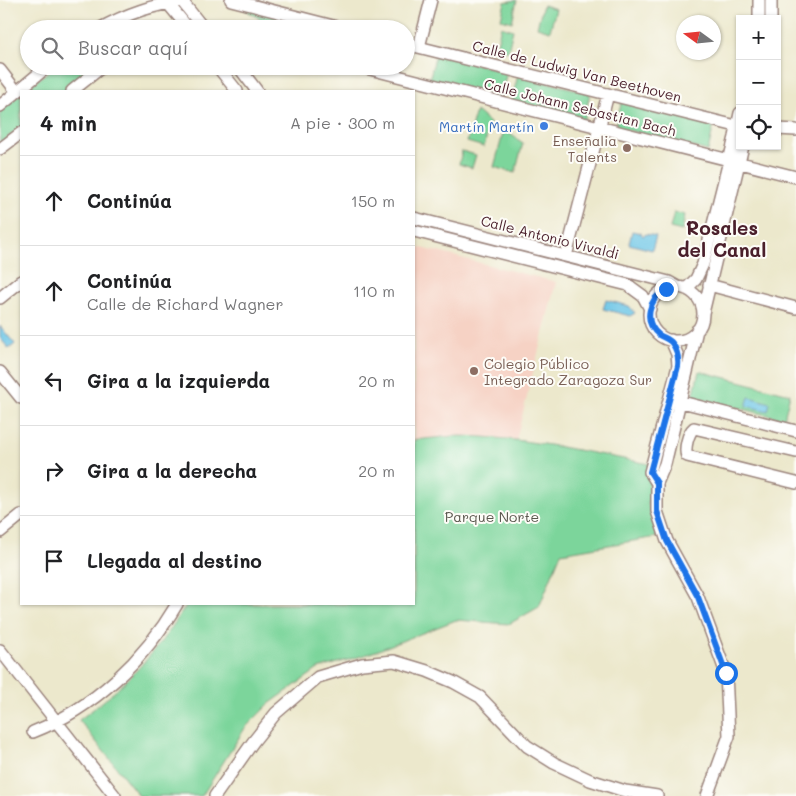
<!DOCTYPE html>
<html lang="es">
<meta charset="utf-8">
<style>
body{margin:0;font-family:Mali,sans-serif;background:#f6f6f6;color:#202124}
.controls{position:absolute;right:15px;top:15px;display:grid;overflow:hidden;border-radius:0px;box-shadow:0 1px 4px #0004}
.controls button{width:45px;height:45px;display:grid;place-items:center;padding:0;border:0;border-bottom:1px solid #e0e0e0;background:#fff;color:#202124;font:25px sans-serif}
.compass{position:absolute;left:676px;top:15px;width:45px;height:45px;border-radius:50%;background:#fff;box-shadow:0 1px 4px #0004;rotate:285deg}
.stop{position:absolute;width:15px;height:15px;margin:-11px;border:4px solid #1a73e8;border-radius:50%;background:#fff}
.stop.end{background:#1a73e8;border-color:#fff;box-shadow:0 1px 5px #0008}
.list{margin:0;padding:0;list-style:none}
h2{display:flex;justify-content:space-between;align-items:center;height:65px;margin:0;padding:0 20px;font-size:21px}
h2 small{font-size:16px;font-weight:400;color:#757577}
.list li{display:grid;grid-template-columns:32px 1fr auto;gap:15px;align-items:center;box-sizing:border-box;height:90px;padding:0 20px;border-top:1px solid #e0e0e0}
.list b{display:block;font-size:19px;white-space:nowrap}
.list p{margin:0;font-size:16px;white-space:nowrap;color:#757577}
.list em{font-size:16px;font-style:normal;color:#757577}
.icon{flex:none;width:28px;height:28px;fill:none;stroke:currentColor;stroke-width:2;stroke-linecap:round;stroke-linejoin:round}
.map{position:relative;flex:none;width:796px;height:796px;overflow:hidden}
.search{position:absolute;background:#fff;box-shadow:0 1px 4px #0004;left:20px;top:20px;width:395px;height:55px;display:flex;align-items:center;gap:12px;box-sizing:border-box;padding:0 18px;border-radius:28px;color:#757577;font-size:19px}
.panel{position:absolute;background:#fff;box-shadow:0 1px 4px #0004;left:20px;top:90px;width:395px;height:515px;border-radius:0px}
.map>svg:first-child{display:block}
.built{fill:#f6d2c4}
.green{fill:#7cd59b;stroke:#637a63}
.water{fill:#68c4e6;stroke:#597288}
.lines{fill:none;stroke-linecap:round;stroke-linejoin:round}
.minor-casing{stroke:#9b847c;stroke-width:14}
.minor{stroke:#fff;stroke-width:11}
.route{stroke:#1a73e8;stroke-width:6}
.shop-dot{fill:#3f7fe0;stroke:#fdfcf7;stroke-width:2}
.education-dot{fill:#8d6e63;stroke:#fdfcf7;stroke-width:2}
.labels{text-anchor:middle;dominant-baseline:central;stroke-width:4;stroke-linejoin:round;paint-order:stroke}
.street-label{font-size:14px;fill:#4a1f2b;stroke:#fdfcf7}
.shop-label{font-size:14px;fill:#366cbe;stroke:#fdfcf7;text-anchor:end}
.education-label{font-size:14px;fill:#785e54;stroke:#fdfcf7;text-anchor:end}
.park-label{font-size:14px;fill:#59564d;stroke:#fdfcf7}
.district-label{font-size:19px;font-weight:bold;fill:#4a1f2b;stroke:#fdfcf7}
</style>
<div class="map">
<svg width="796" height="796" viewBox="0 0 796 796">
<rect width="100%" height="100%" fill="#fdfcf7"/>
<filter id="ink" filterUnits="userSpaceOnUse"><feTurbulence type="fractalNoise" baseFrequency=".02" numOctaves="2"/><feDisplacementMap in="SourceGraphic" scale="10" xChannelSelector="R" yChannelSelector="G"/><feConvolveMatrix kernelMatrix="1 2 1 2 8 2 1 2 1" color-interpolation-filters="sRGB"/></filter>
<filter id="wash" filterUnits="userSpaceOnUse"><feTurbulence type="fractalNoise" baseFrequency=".0096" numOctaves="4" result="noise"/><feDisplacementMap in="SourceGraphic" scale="20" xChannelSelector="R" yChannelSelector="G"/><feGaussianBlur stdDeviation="1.12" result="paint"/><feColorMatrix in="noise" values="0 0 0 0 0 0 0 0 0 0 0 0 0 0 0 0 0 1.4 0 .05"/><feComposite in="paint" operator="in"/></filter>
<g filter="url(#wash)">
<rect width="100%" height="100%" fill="#ece8cc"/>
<!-- built -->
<path class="built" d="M 414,246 L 556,282 L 516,440 L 472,436 L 426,438 L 414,440 Z"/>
<!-- green -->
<path class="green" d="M 517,0 L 512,22 L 501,19 L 505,2 Z
M 238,5 L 315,25 L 318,29 L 269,29 L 260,19 Z
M 543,5 L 556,9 L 550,31 L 537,27 Z
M 127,18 L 136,29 L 105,29 Z
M 501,26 L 513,30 L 508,51 L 496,48 Z
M 436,54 L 507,72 L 500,99 L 429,80 Z
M 55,66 L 92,66 L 94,69 L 66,91 L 24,91 Z
M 518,75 L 590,93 L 584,120 L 511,102 Z
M 21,93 L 21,127 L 0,144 L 0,110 Z
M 622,101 L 714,124 L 708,151 L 615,127 Z
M 476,111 L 490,123 L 484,147 L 467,142 Z
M 504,130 L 523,143 L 515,173 L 494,167 Z
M 462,151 L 476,155 L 472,168 L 459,164 Z
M 674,212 L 685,215 L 682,231 L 670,228 Z
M 699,371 L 790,394 L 784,419 L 693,397 Z
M 454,436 C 522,436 589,453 655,465 L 650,482 L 648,504 L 657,537 L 561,553 L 539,607 L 509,624 L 456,620 L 368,654 L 318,669 L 269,704 L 245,728 L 202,796 L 139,796 L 79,720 C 126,685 156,654 187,604 L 414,604 L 414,440 Z"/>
<!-- water -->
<path class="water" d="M 632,231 L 641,233 L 643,236 L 646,234 L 656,236 L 652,250 L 629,244 Z
M 606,300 L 629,306 L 635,313 L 630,316 L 603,309 Z
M 0,326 L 15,344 L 9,349 L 0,338 Z
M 749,397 L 770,403 L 768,411 L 746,406 Z"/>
</g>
<g filter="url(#ink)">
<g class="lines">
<defs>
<path id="minor" d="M 165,0 L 189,29
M 181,0 L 204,29
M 231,0 L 345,29
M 759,0 L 759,19
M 771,19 L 771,0
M 99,29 C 128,13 153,5 185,0
M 406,44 L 740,127
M 419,47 L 431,0
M 217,66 L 237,91
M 238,66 L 257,91
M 358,66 L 796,177
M 0,70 L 17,92
M 72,91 L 103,66
M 0,106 L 48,66
M 777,129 L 796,130
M 0,149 L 21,133
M 414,218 L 669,282 L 678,287
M 414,231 L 628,285 L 643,296 L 650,309
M 566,256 L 608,94
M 709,285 L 796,308
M649 314a27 27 0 1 1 54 0a27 27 0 1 1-54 0Z
M 686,289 L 696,279 L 703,264 L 735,137 L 740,113
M 0,298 L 21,281
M 703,313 L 743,146
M 697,330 L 665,464 L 657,483 L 657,511 L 667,541 L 698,597 L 726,673 L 729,736 L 707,796
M 0,372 L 21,398
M 674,400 L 796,431
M 796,452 L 694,428 C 688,433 684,449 687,456 L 796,483
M 657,483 L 650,472 L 678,366 L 677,354 L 671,340
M 0,532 L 21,515
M 0,650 L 115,796
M 33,732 C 94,708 144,660 177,604
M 215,796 L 253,742 L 276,713 L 318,677 L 362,664 L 394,661 L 427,671 L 453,682 L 480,697 L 527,746 L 554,763 L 590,780 L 625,791 L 657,796"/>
</defs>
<!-- minor casing -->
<use href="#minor" class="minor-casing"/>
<!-- minor -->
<use href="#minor" class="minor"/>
</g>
</g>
<g class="lines" filter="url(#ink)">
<!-- route -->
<path class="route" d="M 666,289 C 649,299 642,321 659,335 C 664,338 669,339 672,343 C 677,350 679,358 678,366 L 650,472 L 657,483 L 657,511 L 667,541 L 698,597 L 726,673"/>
</g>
<!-- markers -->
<circle class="shop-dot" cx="544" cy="126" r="5"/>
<g class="education-dot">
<circle cx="627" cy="148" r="5"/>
<circle cx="474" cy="371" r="5"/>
</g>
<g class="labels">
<!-- street labels -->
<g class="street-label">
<text transform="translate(577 71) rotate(14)">Calle de Ludwig Van Beethoven</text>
<text transform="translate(580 107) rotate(14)">Calle Johann Sebastian Bach</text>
<text transform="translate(550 237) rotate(14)">Calle Antonio Vivaldi</text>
</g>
<!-- shop labels -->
<g class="shop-label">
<text x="534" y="126">Martín Martín</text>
</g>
<!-- education labels -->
<g class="education-label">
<text x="617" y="140">Enseñalia<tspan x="617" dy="16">Talents</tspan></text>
<text x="484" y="363" text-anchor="start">Colegio Público<tspan x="484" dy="16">Integrado Zaragoza Sur</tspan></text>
</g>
<!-- park labels -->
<g class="park-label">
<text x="492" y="516">Parque Norte</text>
</g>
<!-- district labels -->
<g class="district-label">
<text x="722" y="227">Rosales<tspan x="722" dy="22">del Canal</tspan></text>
</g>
</g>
</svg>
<div class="controls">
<button>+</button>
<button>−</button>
<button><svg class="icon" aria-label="locate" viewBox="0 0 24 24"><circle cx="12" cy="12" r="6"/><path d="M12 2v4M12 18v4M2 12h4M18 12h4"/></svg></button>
</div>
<svg class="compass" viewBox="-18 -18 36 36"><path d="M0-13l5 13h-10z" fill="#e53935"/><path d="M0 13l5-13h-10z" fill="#757577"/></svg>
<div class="stop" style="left:726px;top:673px"></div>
<div class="stop end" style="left:666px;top:289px"></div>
<div class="search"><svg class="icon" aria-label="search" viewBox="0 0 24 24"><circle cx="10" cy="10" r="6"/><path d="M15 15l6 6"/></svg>Buscar aquí</div>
<section class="panel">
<h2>4 min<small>A pie · 300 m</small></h2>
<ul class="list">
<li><svg class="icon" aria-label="ahead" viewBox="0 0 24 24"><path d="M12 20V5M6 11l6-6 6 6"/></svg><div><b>Continúa</b></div><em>150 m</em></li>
<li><svg class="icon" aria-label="ahead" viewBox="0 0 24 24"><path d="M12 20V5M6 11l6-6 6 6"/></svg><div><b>Continúa</b><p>Calle de Richard Wagner</p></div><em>110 m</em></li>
<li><svg class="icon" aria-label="left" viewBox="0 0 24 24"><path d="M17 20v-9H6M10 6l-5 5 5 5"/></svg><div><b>Gira a la izquierda</b></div><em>20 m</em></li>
<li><svg class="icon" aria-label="right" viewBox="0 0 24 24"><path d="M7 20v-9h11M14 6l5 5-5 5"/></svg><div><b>Gira a la derecha</b></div><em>20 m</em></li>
<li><svg class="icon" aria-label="arrive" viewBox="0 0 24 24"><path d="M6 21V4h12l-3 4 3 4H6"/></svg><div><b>Llegada al destino</b></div></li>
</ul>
</section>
</div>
